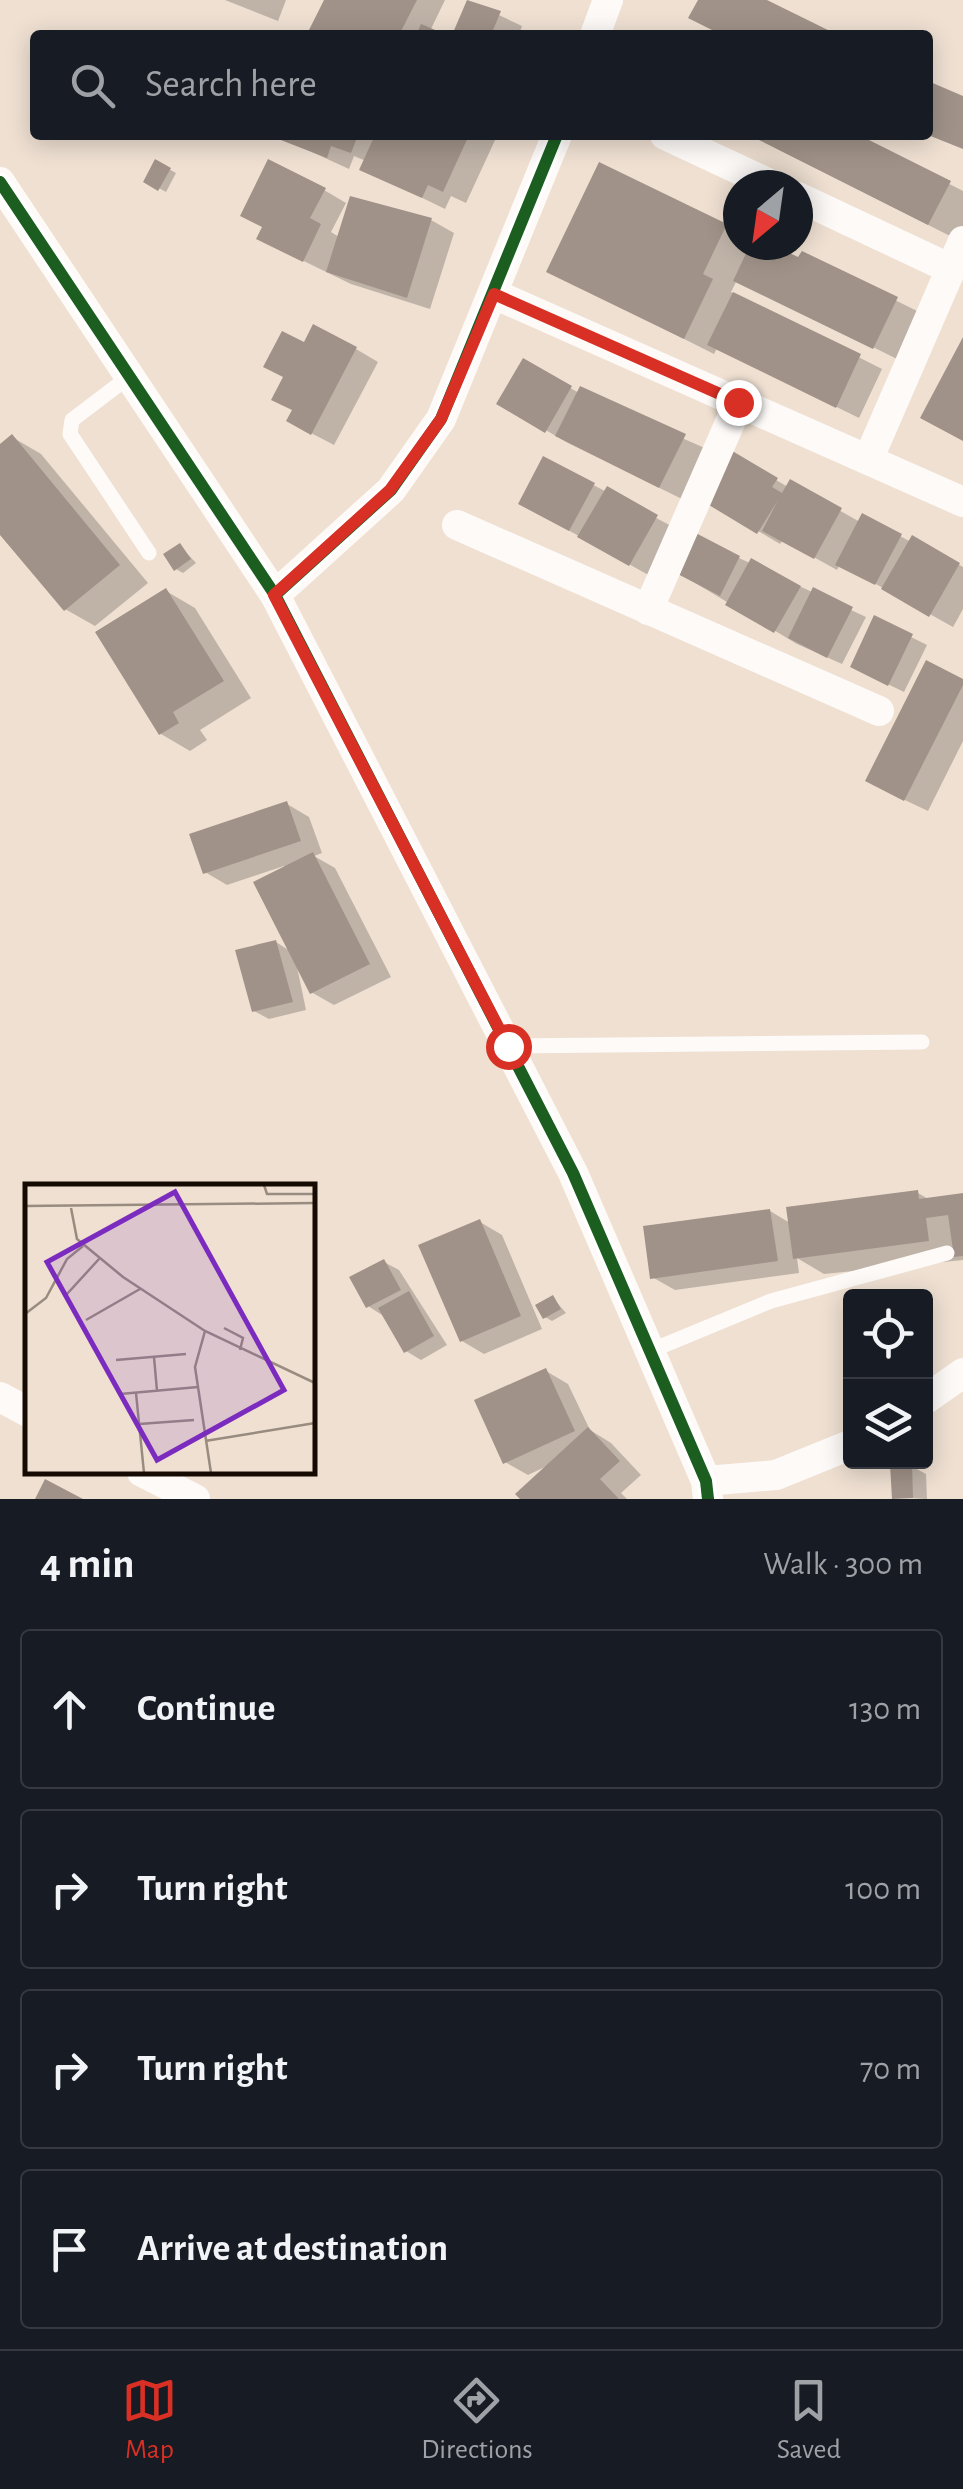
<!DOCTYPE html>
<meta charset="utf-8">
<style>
body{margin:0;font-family:"Alegreya Sans",sans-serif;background:#242831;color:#f1f3f6}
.controls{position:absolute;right:30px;bottom:30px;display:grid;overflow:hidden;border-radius:10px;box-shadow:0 5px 25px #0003}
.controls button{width:90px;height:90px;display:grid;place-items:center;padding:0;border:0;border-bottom:2px solid #363941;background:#171b24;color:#f1f3f6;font:50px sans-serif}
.compass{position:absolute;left:723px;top:170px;width:90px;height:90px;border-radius:50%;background:#171b24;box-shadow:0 5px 25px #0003;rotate:209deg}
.stop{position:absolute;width:30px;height:30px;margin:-22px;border:8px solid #d93025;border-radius:50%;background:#fff}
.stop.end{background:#d93025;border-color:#fff;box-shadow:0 2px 10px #0008}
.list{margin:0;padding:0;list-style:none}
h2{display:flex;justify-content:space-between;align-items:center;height:130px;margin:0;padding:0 40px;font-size:42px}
h2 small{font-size:32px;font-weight:400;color:#9ea1a6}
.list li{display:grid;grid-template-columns:65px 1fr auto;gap:30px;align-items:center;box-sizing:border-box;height:160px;margin:0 20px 20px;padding:0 20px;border:2px solid #363941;border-radius:10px}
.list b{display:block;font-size:38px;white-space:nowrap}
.list em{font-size:32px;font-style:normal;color:#9ea1a6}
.icon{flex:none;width:55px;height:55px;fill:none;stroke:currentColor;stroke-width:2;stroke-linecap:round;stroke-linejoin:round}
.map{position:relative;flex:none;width:963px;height:1499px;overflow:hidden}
.search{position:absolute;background:#171b24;box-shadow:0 5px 25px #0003;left:30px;right:30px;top:30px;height:110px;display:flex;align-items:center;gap:25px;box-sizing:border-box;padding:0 35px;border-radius:10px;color:#9ea1a6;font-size:38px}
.sheet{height:850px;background:#171b24}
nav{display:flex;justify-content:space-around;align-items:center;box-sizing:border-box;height:140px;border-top:2px solid #363941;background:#171b24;font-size:28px;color:#9ea1a6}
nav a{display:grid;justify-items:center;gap:5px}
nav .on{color:#d93025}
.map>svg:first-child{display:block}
.shadow{fill:#0003}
.building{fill:#a09288}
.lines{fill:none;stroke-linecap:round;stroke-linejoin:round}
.lane{stroke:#fdfaf8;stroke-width:15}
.street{stroke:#fdfaf8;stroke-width:30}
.cycleway-casing{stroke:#fff;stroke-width:19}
.cycleway{stroke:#1b5e20;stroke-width:12}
.route{stroke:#d93025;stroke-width:12}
.inset-road{fill:none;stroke:#988b7f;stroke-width:2.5}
.view{fill:#7b2cbf;fill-opacity:0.15;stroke:#7b2cbf;stroke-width:5}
.inset-edge{fill:none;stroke:#160b02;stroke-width:5}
</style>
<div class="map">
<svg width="963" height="1499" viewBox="0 0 963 1499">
<rect width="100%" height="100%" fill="#efe0d2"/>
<!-- shadow -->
<path class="shadow" d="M 225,0 L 286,0 L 278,21 Z
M 326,0 L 445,0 L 430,31 L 441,35 L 323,35 Z
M 469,1 L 522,26 L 519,35 L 455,35 Z
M 275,135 L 490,135 L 496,138 L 466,203 L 451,196 L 445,209 L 363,169 L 366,161 L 354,156 L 349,169 Z
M 750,135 L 854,135 L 963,191 L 963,230 L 958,240 Z
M 156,162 L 176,173 L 166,192 L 146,181 Z
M 600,166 L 726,227 L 738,234 L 738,245 L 768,245 L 800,261 L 803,254 L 919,312 L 897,359 L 737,280 L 731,292 L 741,298 L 882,369 L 859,418 L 717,348 L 714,354 L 549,271 Z
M 324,190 L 346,203 L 331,232 L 339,237 L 431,220 L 454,233 L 430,309 L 351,284 L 281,250 Z
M 305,345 L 356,349 L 378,362 L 334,445 L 311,433 L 295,410 Z
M 524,361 L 579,393 L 707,449 L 682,499 L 568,443 L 499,403 Z
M 12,437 L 41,454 L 148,583 L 95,626 L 65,609 L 0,531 L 0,447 Z
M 730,453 L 788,487 L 791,483 L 860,522 L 863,516 L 911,542 L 913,539 L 963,567 L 963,609 L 953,627 L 840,564 L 837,570 L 783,540 L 780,544 L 703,498 Z
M 544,459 L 679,530 L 652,577 L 543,516 Z
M 180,546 L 196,563 L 183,573 L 176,569 Z
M 739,558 L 866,617 L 842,664 L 797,644 L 687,578 Z
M 166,591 L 195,608 L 251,698 L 200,730 L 207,740 L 190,751 L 161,734 Z
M 875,619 L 927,645 L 904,692 L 867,674 Z
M 963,682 L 963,741 L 928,811 L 890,793 Z
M 287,804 L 309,817 L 322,853 L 314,856 L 335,868 L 391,977 L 334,1005 L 311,992 L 296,962 L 306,1010 L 269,1019 L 254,1011 L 276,942 L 290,951 L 284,866 L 227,885 L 205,872 Z
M 918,1193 L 930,1200 L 963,1196 L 963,1260 L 824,1274 L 797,1258 L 799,1273 L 675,1290 L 652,1277 L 770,1211 L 790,1223 Z
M 480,1222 L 502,1235 L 542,1329 L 484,1354 L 462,1341 Z
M 384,1262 L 399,1270 L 447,1345 L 421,1360 L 406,1351 L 382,1315 L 368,1306 Z
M 553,1298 L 566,1313 L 552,1321 L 545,1317 Z
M 546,1371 L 568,1384 L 590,1430 L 611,1443 L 641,1475 L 621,1493 L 627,1499 L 523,1499 L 549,1465 L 528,1475 L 505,1462 Z
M 911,1466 L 926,1474 L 927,1499 L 894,1497 Z"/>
<!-- building -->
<path class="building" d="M 324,0 L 417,0 L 399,35 L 320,35 L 309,30 Z
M 467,0 L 501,11 L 491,35 L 452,35 Z
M 698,0 L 767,0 L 838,35 L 722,35 L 688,18 Z
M 421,24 L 447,35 L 416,35 Z
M 928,81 L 963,96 L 963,149 L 928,135 Z
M 268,135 L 358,135 L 351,153 L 331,146 L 327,158 Z
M 375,135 L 469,135 L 443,192 L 428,185 L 422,198 L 359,170 Z
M 749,135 L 859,135 L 951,181 L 928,225 Z
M 155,159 L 171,168 L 158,191 L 143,182 Z
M 268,159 L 326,188 L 310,218 L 321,224 L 303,262 L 256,239 L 262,227 L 240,216 Z
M 599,162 L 727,224 L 703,274 L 713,279 L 684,339 L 546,272 Z
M 350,196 L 432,218 L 407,298 L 326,272 Z
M 750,245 L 773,245 L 798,257 L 802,251 L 898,297 L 873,349 L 733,281 Z
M 733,292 L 861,354 L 836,408 L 707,345 Z
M 313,324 L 357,347 L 311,435 L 286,421 L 292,410 L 271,400 L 283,377 L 263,367 L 282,331 L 304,342 Z
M 963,337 L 963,441 L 920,418 Z
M 523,358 L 572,386 L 545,433 L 496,404 Z
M 580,386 L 686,434 L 659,488 L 555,436 Z
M 12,434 L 120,565 L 64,611 L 0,535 L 0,444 Z
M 729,449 L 778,478 L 772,487 L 782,493 L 790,479 L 842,508 L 814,559 L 762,531 L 778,500 L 757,534 L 699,499 Z
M 543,456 L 595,483 L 569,531 L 518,504 Z
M 607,486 L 658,515 L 629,566 L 577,537 Z
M 862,513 L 902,534 L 875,585 L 835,565 Z
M 690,530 L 740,556 L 720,596 L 670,570 Z
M 912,535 L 960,563 L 929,617 L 881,589 Z
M 180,543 L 191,559 L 174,571 L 163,554 Z
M 751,558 L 801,586 L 774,633 L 725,605 Z
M 813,587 L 853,607 L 827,658 L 788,638 Z
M 166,588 L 224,681 L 173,712 L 179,723 L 159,735 L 95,632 Z
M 874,615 L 913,634 L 888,686 L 850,667 Z
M 926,660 L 963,679 L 963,685 L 904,801 L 865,781 Z
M 287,801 L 301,841 L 203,874 L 189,834 Z
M 313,852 L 370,964 L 310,994 L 253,882 Z
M 276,940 L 293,1002 L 252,1012 L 235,950 Z
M 918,1190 L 919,1199 L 963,1193 L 963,1256 L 954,1257 L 948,1215 L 926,1218 L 929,1241 L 793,1259 L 786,1207 Z
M 770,1209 L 778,1261 L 650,1279 L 643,1226 Z
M 480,1219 L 521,1316 L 460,1342 L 418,1245 Z
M 384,1259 L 401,1290 L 366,1308 L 349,1277 Z
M 409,1291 L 434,1336 L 404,1353 L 378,1308 Z
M 553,1295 L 561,1309 L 543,1319 L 535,1305 Z
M 546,1368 L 575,1431 L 503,1464 L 474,1400 Z
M 588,1427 L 620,1461 L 600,1479 L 619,1499 L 520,1499 L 515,1494 Z
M 912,1463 L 913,1498 L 892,1499 L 890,1464 Z
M 45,1479 L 83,1499 L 35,1499 Z"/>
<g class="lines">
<!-- lane -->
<path class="lane" d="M 130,376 L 72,420 L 70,434 L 149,553
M 508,1046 L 922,1042
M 650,1351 L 771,1301 L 947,1253"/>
<!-- street -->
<path class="street" d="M 595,35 L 608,0
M 665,135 L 772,185
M 0,182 L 275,595 L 573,1173 L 706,1481 L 708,1499
M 798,197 L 951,269
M 494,294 L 963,502
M 868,460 L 963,241
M 457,525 L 879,711
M 275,595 L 391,490 L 441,419 L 557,135
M 648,610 L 739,402
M 0,1397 L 28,1412
M 926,1399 L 963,1373
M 142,1472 L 195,1499
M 706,1481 L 776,1475 L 850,1445"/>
<defs>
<path id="cycleway" d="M 0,182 L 275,595 L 573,1173 L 706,1481 L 708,1499
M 275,595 L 391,490 L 441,419 L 557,135"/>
</defs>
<!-- cycleway casing -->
<use href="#cycleway" class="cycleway-casing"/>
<!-- cycleway -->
<use href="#cycleway" class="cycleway"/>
</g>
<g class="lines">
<!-- route -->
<path class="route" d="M 508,1046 L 274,595 L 390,490 L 441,419 L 494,294 L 738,402"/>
</g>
<!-- overview -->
<g transform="translate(25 1184)">
<rect width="290" height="290" fill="#efe0d2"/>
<path class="inset-road" d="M 239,1 L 242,10 L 290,10M 0,22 L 290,19M 46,24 L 52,55 L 98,93 L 180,147 L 290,199M 290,35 L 290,69M 42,110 L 74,75M 0,130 L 21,114 L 42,75 L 58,62M 61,136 L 115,105M 199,144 L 218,154 L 215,166M 180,147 L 170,183 L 186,289M 129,173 L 132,207M 91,176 L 161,170M 111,209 L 119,289M 95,210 L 173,203M 114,240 L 169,236M 180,257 L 290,239"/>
<path class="view" d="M 150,8 L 259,206 L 132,276 L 22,78 Z"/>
<rect width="290" height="290" class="inset-edge"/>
</g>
</svg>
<div class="controls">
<button><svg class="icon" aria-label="locate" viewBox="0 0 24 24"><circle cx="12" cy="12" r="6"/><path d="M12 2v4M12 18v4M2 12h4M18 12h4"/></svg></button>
<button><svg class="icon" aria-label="layers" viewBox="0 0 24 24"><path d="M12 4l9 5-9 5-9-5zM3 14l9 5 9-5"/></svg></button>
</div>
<svg class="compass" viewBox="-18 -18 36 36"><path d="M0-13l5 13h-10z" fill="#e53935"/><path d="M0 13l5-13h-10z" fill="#9ea1a6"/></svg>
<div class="stop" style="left:508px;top:1046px"></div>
<div class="stop end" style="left:738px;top:402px"></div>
<div class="search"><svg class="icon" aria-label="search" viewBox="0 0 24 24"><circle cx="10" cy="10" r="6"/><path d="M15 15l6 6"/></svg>Search here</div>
</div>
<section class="sheet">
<h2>4 min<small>Walk · 300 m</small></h2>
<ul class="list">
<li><svg class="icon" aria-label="ahead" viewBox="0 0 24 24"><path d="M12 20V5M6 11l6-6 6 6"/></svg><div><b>Continue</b></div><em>130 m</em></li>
<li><svg class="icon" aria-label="right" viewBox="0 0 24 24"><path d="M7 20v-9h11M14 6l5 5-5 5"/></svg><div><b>Turn right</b></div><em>100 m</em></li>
<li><svg class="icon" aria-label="right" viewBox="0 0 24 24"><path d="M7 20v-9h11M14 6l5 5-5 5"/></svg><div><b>Turn right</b></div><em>70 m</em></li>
<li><svg class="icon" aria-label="arrive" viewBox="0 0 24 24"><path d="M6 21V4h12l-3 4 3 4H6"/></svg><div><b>Arrive at destination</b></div></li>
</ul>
</section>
<nav>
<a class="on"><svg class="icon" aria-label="map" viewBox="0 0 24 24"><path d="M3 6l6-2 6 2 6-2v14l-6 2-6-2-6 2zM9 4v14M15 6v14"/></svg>Map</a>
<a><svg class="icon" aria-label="directions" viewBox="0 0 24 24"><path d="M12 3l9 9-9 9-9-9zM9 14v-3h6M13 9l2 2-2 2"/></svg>Directions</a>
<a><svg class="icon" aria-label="saved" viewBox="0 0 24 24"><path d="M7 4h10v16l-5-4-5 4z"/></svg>Saved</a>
</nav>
